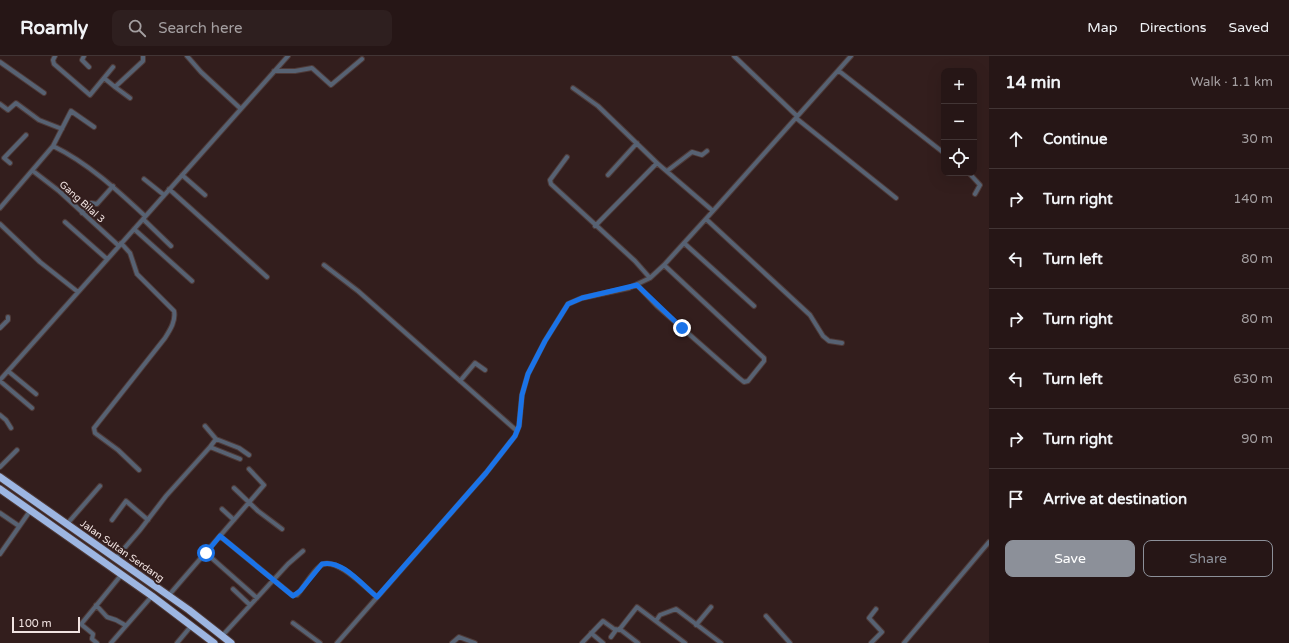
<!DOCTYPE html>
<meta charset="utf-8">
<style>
body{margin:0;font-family:"Varela Round",sans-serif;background:#2e1f1f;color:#f1f3f6}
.controls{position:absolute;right:12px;top:12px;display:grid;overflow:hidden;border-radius:8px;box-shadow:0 4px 16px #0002}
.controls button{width:36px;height:36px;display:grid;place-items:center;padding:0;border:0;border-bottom:1px solid #423535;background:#261616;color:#f1f3f6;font:20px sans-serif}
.scale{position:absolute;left:12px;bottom:10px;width:68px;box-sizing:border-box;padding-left:4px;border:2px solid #f1e3e1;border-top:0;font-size:11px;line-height:14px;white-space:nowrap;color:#f1e3e1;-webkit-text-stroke:3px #331e1d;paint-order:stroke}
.stop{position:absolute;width:12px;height:12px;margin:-9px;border:3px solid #1a73e8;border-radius:50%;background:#fff}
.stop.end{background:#1a73e8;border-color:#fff;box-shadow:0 1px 4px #0008}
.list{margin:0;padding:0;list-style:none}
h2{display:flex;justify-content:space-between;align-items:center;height:52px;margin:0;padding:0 16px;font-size:17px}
h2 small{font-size:13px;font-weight:400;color:#a49fa1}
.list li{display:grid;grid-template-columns:26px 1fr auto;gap:12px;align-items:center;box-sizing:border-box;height:60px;padding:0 16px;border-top:1px solid #423535}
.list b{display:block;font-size:15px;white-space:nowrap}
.list em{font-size:13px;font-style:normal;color:#a49fa1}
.actions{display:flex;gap:8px;padding:12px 16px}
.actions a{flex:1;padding:9px 0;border:1px solid #8c9099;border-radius:8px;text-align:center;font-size:14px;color:#8c9099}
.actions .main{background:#8c9099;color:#fff}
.icon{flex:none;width:22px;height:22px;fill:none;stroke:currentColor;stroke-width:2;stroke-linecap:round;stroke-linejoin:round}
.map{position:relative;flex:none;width:989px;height:587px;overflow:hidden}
header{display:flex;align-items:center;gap:24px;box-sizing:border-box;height:56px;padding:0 20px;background:#261616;border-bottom:1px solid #423535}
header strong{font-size:19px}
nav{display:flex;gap:22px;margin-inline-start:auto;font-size:14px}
.search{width:280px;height:36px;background:#2e1f1f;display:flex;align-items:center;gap:10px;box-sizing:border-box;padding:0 14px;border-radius:8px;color:#a49fa1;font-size:15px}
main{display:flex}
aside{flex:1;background:#261616}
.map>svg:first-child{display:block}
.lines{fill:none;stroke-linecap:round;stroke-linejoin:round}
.street-casing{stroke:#4e3a38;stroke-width:6}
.highway-casing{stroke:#4e3a38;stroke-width:9}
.street{stroke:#576273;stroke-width:4}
.highway{stroke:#9db6e2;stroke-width:7}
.route{stroke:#1a73e8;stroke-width:5}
.labels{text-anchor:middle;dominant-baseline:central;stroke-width:4;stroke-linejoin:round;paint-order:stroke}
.street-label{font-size:10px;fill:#f1e3e1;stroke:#331e1d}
</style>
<header>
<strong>Roamly</strong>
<div class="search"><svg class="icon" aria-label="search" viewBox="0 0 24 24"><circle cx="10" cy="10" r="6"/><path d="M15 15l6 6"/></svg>Search here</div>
<nav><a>Map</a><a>Directions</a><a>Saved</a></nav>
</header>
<main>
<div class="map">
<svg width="989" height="587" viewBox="0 0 989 587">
<rect width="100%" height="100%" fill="#331e1d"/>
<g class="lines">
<defs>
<path id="street" d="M 55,0 L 53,4 L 54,8 L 90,39 L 113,11
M 84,0 L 82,4 L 89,11
M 187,0 L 201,16 L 241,53
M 734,0 L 797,60
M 0,6 L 44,37
M 274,15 L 295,15 L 312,12 L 331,29 L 362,3
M 839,15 L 944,97
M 104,22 L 115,31
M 573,32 L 598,50 L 657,107 L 713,155
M 130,42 L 115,31 L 143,5 L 143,0
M 0,48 L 8,54 L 16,47 L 39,64 L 62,73
M 796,62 L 896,142
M 53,90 C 88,107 117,134 145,160
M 567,101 L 550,124 L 551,128 L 635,205 L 650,222
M 10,107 L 4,102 L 26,79
M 33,115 L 59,135 L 119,190
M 667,115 L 692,96 L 702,99 L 707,95
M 969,117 L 980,129 L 975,138
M 182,119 L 205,139
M 608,119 L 637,87
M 144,123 L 164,139
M 169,133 L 267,221
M 0,152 L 53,90 L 71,55 L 94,71
M 82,157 L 91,147 L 97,148 L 113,130
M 143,163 L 171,190
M 706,163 L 810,259 L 823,280 L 829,285 L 842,287
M 65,166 L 107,203
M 0,168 L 40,206 L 78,236
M 595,170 L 657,107
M 134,173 L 192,225
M 121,187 L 130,197 L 137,218 L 174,255 C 176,265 170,274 165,282 L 94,372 L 95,377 L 118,394 L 139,414
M 684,187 L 754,250
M 324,209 L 358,235 L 517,375
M 637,229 L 657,250 L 739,322 L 744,326 L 748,325 L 764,305 L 764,302 L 664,209
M 0,272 L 8,264 L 8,261
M 8,315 L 36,338
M 0,324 L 288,0
M 0,325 L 32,352
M 460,325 L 475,307 L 485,314
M 0,359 L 6,364 L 11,372
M 216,383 L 239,392 L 249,399
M 210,391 L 240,403
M 0,411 L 17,394
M 234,432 L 258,455 L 282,473
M 222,453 L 234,464
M 0,457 L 19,470
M 112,464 L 126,445 L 148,464
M 67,468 L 100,430
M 220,480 L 292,539 L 297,539 C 305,530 311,517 320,510 C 334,498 367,533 377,541
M 206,497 L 257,542
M 0,498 L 30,455
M 115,503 L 140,474 L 166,440 L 210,391 L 216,383 L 205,370
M 233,533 L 250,549
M 169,539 L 264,429 L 249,413
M 96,549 L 107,561 L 116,564 L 125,569
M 766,560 L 790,587
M 656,565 L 660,559 L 676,553 L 721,587
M 293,567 L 320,587
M 696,569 L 711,551
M 619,574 L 637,551 L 685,587
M 591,577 L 603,587
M 222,580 L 288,508 L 303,495
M 611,581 L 616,574
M 97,587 L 92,583 L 93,578 L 82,569 L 82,567 L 122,518
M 111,587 L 152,540
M 177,587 L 192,569
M 337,587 L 486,417 L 515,380 L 519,370 L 522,339 L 528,318 L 545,285 L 568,248 L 582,242 L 629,232 L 650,222 L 664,209 L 713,155 L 851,0
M 452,587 L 459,581 L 475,587
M 582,587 L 603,565 L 614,573 L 621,574 L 638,587
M 871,587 L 882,576 L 869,562 L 876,553
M 904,587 L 989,486"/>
<path id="highway" d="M 0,421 L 189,554 L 231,587
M 0,433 L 152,540 L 214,587"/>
</defs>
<!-- street casing -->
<use href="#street" class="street-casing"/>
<!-- highway casing -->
<use href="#highway" class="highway-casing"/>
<!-- street -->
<use href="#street" class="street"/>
<!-- highway -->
<use href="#highway" class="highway"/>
</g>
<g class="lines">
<!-- route -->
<path class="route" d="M 206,497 L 220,480 L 293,540 L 300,535 L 322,508 C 342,503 362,529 377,541 L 486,417 L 515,380 L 519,370 L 522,339 L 528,318 L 545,285 L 568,248 L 582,242 L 637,229 L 682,272"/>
</g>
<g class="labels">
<!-- street labels -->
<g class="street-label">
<text transform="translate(82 146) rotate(42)">Gang Bilal 3</text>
<text transform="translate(122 495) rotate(35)">Jalan Sultan Serdang</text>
</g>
</g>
</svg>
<div class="controls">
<button>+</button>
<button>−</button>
<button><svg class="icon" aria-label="locate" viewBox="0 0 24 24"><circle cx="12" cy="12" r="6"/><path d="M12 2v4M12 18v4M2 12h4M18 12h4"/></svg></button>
</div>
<div class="scale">100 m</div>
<div class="stop" style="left:206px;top:497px"></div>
<div class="stop end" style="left:682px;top:272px"></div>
</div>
<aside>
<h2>14 min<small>Walk · 1.1 km</small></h2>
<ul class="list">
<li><svg class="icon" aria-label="ahead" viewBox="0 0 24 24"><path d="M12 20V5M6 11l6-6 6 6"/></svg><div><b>Continue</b></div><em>30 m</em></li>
<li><svg class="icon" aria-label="right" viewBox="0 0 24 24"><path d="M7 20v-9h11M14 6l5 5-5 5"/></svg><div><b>Turn right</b></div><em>140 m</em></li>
<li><svg class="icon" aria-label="left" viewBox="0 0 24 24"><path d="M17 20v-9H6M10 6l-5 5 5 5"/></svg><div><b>Turn left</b></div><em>80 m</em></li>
<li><svg class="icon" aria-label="right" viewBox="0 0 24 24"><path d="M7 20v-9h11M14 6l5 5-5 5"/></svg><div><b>Turn right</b></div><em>80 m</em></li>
<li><svg class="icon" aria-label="left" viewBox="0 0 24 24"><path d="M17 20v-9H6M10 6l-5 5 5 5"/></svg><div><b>Turn left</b></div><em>630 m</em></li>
<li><svg class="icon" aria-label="right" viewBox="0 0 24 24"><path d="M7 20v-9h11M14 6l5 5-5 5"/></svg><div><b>Turn right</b></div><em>90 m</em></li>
<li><svg class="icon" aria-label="arrive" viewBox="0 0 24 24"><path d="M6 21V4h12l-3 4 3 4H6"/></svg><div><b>Arrive at destination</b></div></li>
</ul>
<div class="actions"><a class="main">Save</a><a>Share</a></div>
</aside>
</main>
